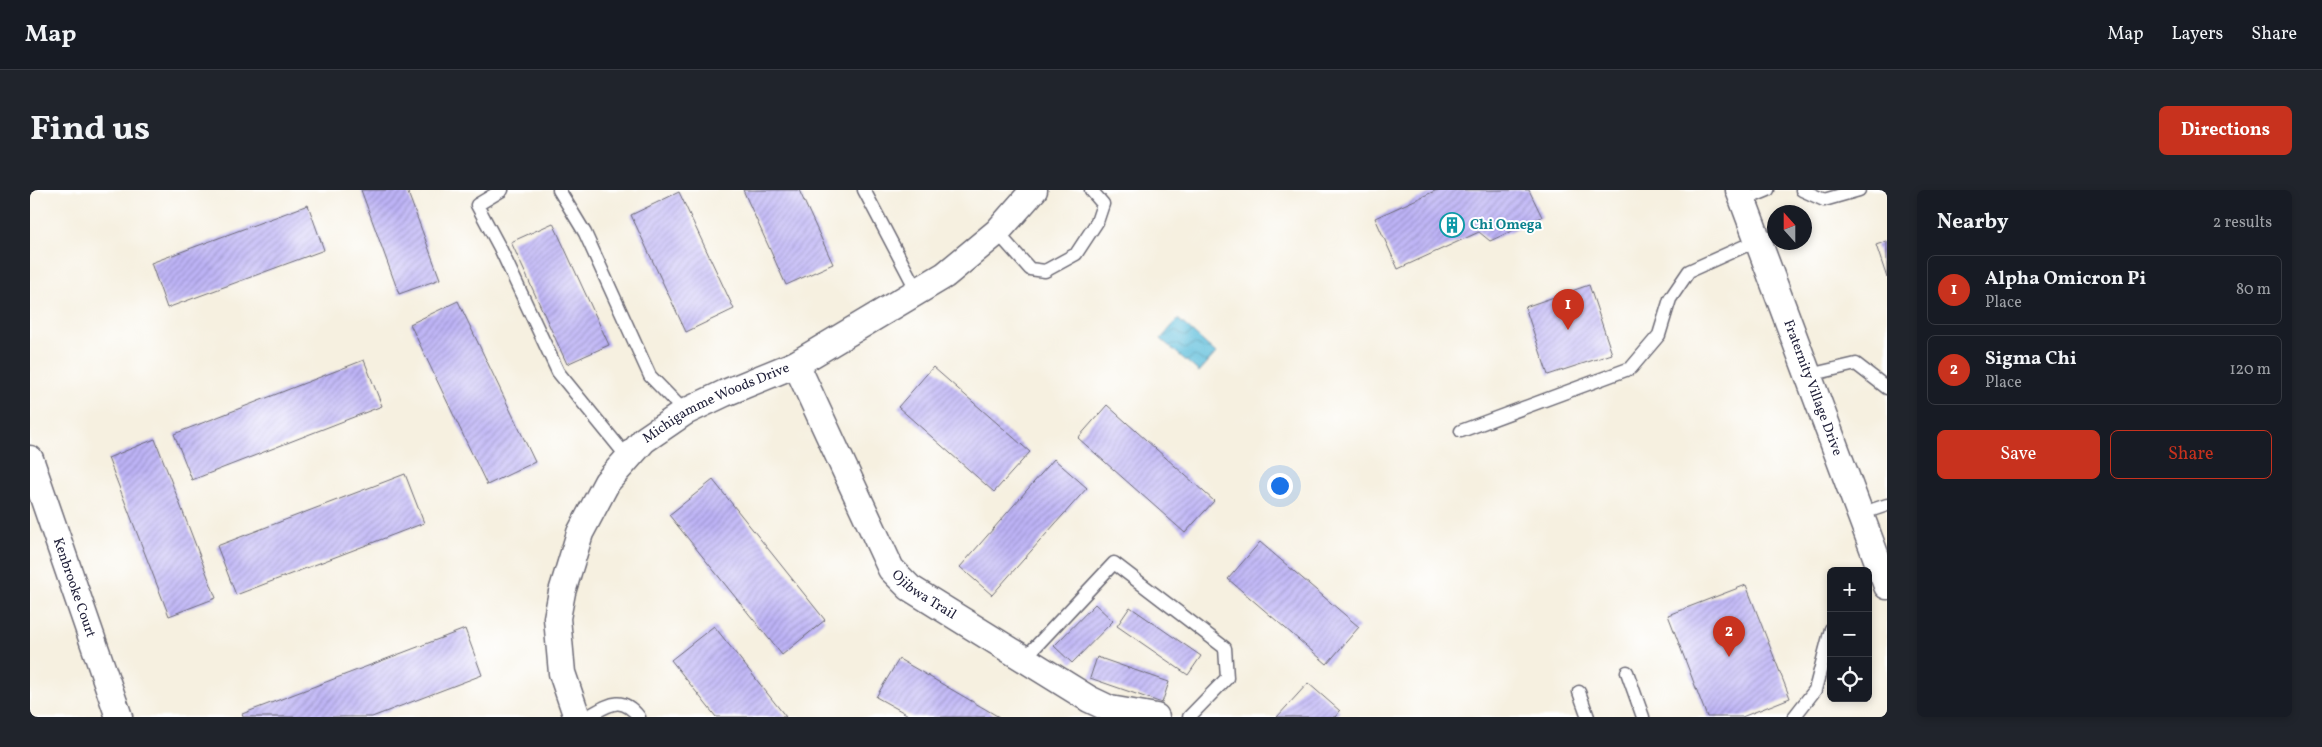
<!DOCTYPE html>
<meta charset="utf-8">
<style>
body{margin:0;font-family:Vollkorn,serif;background:#20242c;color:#f1f3f6}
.controls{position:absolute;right:15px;bottom:15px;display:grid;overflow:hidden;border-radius:8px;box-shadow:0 2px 8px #0003}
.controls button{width:45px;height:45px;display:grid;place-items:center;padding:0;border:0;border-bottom:1px solid #363941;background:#171b24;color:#f1f3f6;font:25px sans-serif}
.compass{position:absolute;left:1737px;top:15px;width:45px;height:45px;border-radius:50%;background:#171b24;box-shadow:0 2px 8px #0003;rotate:339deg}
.you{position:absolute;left:1249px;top:295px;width:18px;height:18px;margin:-12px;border:4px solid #fff;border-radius:50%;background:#1a73e8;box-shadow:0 0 0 8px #1a73e833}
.badge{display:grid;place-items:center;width:32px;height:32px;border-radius:50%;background:#c8321e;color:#fff;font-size:16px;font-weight:700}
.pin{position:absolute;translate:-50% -41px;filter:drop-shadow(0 1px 2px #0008)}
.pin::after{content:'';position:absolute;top:26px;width:18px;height:15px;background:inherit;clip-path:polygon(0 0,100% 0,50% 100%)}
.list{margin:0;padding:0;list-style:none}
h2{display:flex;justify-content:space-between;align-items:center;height:65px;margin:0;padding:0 20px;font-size:21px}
h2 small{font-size:16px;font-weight:400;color:#9ea1a6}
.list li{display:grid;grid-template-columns:32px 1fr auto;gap:15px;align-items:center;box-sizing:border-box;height:70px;margin:0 10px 10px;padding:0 10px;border:1px solid #363941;border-radius:8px}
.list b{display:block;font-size:19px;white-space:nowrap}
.list p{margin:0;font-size:16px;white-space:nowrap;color:#9ea1a6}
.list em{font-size:16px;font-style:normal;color:#9ea1a6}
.actions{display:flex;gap:10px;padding:15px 20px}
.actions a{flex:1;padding:11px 0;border:1px solid #c8321e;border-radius:8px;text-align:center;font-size:18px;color:#c8321e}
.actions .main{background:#c8321e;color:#fff}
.icon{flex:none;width:28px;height:28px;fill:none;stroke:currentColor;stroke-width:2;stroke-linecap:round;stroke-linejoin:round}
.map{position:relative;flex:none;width:1857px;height:527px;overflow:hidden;border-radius:8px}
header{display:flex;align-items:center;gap:30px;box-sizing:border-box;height:70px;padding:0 25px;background:#171b24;border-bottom:1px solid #363941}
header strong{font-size:24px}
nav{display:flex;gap:28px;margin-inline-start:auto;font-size:18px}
.intro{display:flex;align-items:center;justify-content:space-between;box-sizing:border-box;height:120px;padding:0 30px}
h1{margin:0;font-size:35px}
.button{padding:12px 22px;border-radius:8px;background:#c8321e;color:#fff;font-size:18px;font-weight:700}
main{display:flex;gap:30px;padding:0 30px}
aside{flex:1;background:#171b24;border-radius:8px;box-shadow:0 2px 8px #0003}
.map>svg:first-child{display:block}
.water{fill:url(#water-waves);stroke:#3e708a}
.building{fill:url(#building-hatch)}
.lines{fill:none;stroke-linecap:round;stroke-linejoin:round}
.service-casing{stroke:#6c6a75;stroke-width:15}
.minor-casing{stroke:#6c6a75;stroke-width:29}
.service{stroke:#fff;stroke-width:12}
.minor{stroke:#fff;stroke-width:26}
.labels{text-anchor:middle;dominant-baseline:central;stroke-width:4;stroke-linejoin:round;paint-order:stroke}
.culture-label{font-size:14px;font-weight:bold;fill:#0d838f;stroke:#fff;text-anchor:start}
.street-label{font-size:14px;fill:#22223b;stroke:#fff}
</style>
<header>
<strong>Map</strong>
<nav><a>Map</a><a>Layers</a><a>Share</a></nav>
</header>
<div class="intro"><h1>Find us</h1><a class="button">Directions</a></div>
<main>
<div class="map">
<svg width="1857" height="527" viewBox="0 0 1857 527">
<defs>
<pattern id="water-waves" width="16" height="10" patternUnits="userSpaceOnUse" patternTransform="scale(1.25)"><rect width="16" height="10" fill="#5bbdda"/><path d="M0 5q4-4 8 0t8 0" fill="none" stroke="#4b99b2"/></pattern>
<pattern id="building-hatch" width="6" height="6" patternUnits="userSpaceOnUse" patternTransform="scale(1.25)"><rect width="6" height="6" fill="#bdb3f6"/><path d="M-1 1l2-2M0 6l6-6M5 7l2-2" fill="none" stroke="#9991c8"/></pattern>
</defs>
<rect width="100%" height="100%" fill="#fff"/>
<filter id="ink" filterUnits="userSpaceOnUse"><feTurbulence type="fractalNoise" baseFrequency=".02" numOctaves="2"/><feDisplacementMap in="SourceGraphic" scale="10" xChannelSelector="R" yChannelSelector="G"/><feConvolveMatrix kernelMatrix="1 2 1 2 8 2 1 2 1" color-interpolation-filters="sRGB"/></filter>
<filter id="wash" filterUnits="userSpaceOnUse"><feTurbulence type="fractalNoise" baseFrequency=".0096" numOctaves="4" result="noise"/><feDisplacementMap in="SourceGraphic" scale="20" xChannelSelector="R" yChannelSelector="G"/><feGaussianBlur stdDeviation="1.12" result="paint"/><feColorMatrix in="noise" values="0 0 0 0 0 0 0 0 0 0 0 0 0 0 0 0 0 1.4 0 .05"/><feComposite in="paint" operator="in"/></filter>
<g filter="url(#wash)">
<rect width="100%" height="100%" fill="#f6f0e0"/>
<!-- water -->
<path class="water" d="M 1148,129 L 1186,163 L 1169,182 L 1131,149 Z"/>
<g id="blocks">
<!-- building -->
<path class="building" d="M 331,0 L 377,0 L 410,89 L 369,104 Z
M 713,0 L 769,0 L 803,74 L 756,95 Z
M 1407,0 L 1499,0 L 1512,27 L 1460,51 L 1449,42 L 1368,79 L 1345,28 Z
M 649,2 L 704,119 L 656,142 L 601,25 Z
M 278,15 L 294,60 L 137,118 L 121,73 Z
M 523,33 L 579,155 L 537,174 L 481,52 Z
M 1857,51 L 1857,88 L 1846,55 Z
M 1559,95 L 1582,164 L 1518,185 L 1495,117 Z
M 428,111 L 505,272 L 457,295 L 380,134 Z
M 334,170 L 352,216 L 162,290 L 144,244 Z
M 903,177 L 1000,262 L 964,302 L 868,217 Z
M 1077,215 L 1184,311 L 1155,343 L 1048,248 Z
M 125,249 L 186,408 L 139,426 L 78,268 Z
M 1024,269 L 1057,298 L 962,405 L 930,377 Z
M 375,284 L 394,333 L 206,405 L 187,356 Z
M 683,290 L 795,430 L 752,465 L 639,325 Z
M 1230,352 L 1329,437 L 1297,474 L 1198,389 Z
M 1716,395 L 1760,508 L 1712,527 L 1677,527 L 1638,425 Z
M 1065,414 L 1083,431 L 1042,473 L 1024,456 Z
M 1100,417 L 1171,466 L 1158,485 L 1087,436 Z
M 684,436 L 756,527 L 686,527 L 641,470 Z
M 435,439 L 452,485 L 342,527 L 213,527 L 212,524 Z
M 1067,467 L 1139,492 L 1132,513 L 1060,488 Z
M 869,469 L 969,527 L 882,527 L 846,507 Z
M 1278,493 L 1310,521 L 1305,527 L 1247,527 Z"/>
</g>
</g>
<g filter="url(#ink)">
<use href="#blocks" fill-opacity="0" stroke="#6c6a75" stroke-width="1"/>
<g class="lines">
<defs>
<path id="service" d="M 472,0 L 447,15 L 470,58 L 528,182 L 598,268
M 529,0 L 555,43 L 620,186 L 655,222
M 834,0 L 887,101
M 1772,0 L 1794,10 L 1829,0
M 1714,10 L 1738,0
M 967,42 L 1000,79 L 1015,81 L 1046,64 L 1067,32 L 1073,14 L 1061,0
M 1779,185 L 1826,174 L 1857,198
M 1431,241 L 1601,178 L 1629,145 L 1640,109 L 1659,81 L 1728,50
M 1830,324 L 1857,315
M 994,469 L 1084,373 L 1195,458 L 1197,488 L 1159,527
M 1597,482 L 1613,527
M 1549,502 L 1558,527
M 557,527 C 579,515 591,504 609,527
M 1764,527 L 1785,500 L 1801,439"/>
<g id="minor">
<path id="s1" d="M 1709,0 L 1857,396"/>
<path id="s2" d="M 766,174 L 861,379 L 880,398 L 1059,509 L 1080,519 L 1126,527"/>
<path id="s3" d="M 0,269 L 89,527"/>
<path id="s4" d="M 547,527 L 532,483 L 527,428 L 532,402 L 550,343 L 577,292 L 614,250 L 655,222 L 695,203 L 766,174 L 915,85 L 967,42 L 1004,0"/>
</g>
</defs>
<!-- service casing -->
<use href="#service" class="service-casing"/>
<!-- minor casing -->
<use href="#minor" class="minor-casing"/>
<!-- service -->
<use href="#service" class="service"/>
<!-- minor -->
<use href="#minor" class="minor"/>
</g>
</g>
<!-- icons -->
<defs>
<symbol id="building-ring" viewBox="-11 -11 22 22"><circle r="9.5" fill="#fff" stroke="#0f9aa8" stroke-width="1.5"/><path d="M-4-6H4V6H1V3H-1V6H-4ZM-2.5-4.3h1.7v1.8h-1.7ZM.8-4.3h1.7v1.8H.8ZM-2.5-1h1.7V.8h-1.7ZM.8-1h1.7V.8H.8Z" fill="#0f9aa8"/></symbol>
</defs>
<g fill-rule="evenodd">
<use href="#building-ring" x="1408" y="21" width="28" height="28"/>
</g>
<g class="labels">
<!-- culture labels -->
<g class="culture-label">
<text x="1440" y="35">Chi Omega</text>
</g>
<!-- street labels -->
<g class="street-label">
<text stroke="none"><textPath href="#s1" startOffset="211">Fraternity Village Drive</textPath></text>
<text stroke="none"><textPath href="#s4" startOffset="385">Michigamme Woods Drive</textPath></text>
<text stroke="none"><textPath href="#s3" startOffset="136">Kenbrooke Court</textPath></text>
<text stroke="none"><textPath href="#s2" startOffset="268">Ojibwa Trail</textPath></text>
</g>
</g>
</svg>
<div class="controls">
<button>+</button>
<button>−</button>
<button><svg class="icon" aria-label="locate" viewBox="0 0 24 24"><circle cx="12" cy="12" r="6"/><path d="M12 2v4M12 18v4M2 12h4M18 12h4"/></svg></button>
</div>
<svg class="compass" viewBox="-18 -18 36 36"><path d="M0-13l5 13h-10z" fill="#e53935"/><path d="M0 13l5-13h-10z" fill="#9ea1a6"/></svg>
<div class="you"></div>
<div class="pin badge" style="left:1538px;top:140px">1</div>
<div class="pin badge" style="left:1699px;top:467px">2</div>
</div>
<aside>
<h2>Nearby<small>2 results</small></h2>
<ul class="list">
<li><span class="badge">1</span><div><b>Alpha Omicron Pi</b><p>Place</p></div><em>80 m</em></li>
<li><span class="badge">2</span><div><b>Sigma Chi</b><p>Place</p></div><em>120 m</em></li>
</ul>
<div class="actions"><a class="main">Save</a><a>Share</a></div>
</aside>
</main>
